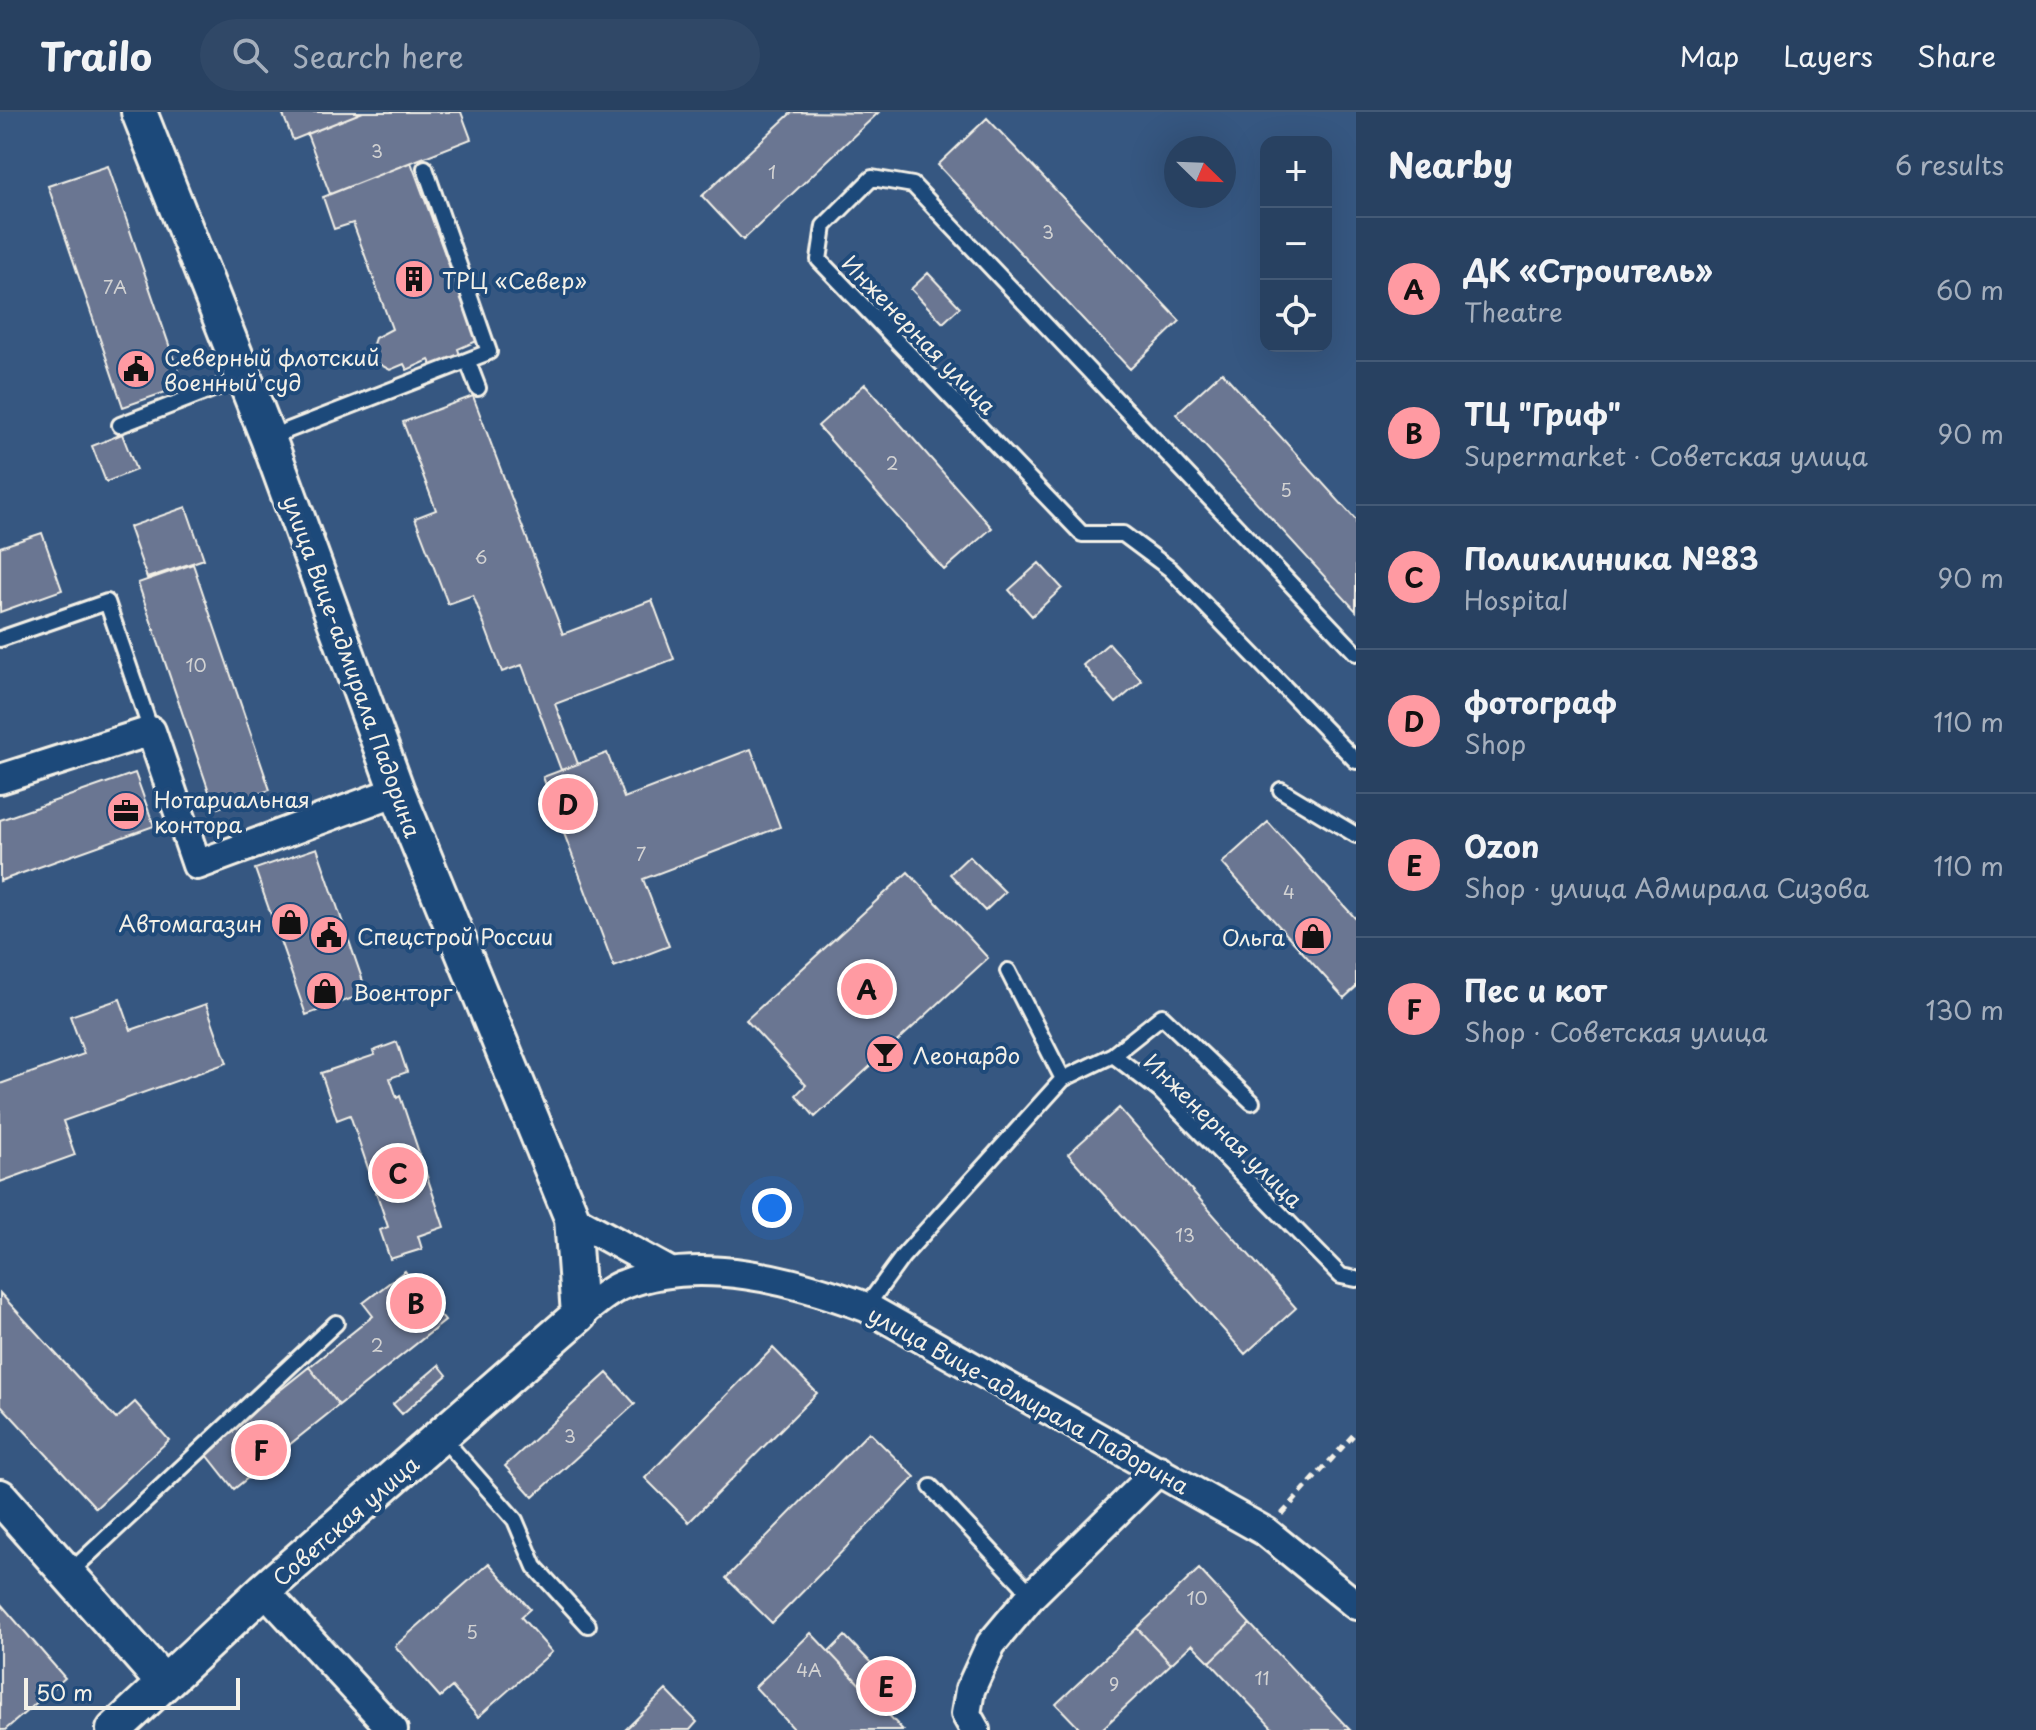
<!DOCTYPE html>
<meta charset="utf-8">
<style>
body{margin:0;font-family:"Playpen Sans",sans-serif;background:#304867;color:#f1f3f6}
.controls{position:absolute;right:24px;top:24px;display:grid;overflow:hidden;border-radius:16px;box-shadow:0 8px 32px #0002}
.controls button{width:72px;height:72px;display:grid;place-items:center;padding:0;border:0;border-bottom:2px solid #445a76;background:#284161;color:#f1f3f6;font:40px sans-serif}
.compass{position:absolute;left:1164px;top:24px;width:72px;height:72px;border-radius:50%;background:#284161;box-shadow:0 8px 32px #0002;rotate:113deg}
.scale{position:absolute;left:24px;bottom:20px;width:216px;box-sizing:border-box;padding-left:8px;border:4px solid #f4f1e8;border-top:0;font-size:22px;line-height:28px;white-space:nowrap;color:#f4f1e8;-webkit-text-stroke:6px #1f4a7a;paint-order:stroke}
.you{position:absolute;left:772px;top:1096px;width:28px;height:28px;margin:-20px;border:6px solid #fff;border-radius:50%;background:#1a73e8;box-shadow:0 0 0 12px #1a73e833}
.badge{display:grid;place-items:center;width:52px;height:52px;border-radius:50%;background:#ff9aa2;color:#111;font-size:26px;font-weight:700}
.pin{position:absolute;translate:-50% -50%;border:4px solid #fff;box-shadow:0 2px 8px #0006}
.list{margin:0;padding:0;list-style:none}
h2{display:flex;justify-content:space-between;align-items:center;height:104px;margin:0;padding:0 32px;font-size:34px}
h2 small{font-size:26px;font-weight:400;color:#a5afbd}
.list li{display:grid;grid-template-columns:52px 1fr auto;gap:24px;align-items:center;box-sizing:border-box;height:144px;padding:0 32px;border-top:2px solid #445a76}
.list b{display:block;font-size:30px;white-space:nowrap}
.list p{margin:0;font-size:26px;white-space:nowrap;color:#a5afbd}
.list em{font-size:26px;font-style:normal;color:#a5afbd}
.icon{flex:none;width:44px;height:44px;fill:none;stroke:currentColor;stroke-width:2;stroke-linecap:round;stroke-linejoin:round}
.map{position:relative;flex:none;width:1356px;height:1618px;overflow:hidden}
header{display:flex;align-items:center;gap:48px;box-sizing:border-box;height:112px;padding:0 40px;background:#284161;border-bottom:2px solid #445a76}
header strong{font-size:38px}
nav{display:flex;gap:44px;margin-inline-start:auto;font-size:28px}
.search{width:560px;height:72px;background:#304867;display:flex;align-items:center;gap:20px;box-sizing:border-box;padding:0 28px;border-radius:44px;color:#a5afbd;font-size:30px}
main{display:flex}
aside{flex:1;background:#284161}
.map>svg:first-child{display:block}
.building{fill:#6b7692;stroke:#f4f1e8;stroke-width:2}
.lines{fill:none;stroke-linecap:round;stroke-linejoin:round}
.service-casing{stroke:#f4f1e8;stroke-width:20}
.minor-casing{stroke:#f4f1e8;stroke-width:34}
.tertiary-casing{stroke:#f4f1e8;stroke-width:40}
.path{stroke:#f4f1e8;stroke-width:5;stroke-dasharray:8 6;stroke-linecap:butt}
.service{stroke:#1f4a7a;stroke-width:14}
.minor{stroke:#1f4a7a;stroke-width:28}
.tertiary{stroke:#1f4a7a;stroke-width:34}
.labels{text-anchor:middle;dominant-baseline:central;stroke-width:8;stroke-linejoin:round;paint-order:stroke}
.number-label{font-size:18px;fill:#d2d2d2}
.poi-label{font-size:22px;fill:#f4f1e8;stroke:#1f4a7a;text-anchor:start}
.street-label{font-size:22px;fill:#f4f1e8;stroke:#1f4a7a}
</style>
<header>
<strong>Trailo</strong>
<div class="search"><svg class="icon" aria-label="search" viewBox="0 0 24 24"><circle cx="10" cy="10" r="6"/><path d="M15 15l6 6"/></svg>Search here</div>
<nav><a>Map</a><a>Layers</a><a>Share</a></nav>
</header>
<main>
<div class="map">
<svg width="1356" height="1618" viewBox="0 0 1356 1618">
<rect width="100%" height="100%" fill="#365781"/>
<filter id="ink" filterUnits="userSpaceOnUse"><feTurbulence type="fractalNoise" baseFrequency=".0125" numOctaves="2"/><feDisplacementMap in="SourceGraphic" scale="16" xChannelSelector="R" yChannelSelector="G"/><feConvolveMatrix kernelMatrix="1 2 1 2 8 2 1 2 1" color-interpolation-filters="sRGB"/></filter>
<g filter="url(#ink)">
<!-- building -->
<path class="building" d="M 282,0 L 363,0 L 293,28 Z
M 363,0 L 461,0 L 471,27 L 330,82 L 307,22 Z
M 792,0 L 878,1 L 743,128 L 702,84 Z
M 987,6 L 1180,209 L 1130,257 L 938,53 Z
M 411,50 L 477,229 L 458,237 L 461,246 L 434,257 L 429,248 L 407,258 L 404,252 L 390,258 L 379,252 L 372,235 L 375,226 L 392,217 L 353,111 L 334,117 L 323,85 Z
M 108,54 L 183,274 L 123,295 L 48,74 Z
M 928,161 L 960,195 L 943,211 L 911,177 Z
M 1222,260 L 1356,408 L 1356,499 L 1176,302 Z
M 865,272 L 992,416 L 944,458 L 818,314 Z
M 473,284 L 563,522 L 652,488 L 674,547 L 555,592 L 578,652 L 561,658 L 522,553 L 502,560 L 473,483 L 448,492 L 415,406 L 436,398 L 403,310 Z
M 122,322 L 136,358 L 106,370 L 92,334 Z
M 186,395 L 204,447 L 147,466 L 129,415 Z
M 42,421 L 62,478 L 0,500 L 0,435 Z
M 1039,451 L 1062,476 L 1032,504 L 1009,478 Z
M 193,452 L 270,678 L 215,697 L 138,471 Z
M 1109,531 L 1142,569 L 1116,591 L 1083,553 Z
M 751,637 L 780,715 L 643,767 L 669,834 L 614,855 L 543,665 L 607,641 L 624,686 Z
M 135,661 L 154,714 L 0,769 L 0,708 Z
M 1268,710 L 1356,807 L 1356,875 L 1344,886 L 1222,751 Z
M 317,736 L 367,881 L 306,903 L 255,757 Z
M 969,744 L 1005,780 L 985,799 L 950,762 Z
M 908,760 L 988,846 L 815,1005 L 796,983 L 806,973 L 746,908 Z
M 120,887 L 131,918 L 206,892 L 227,951 L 63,1009 L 75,1043 L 0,1070 L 0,972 L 84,942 L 70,904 Z
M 397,930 L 407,960 L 390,966 L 397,986 L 400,984 L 444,1115 L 418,1124 L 422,1137 L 390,1147 L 380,1118 L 388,1115 L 350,1003 L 337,1008 L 321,961 L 375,943 L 373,939 Z
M 1119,996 L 1296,1196 L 1245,1242 L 1068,1042 Z
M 405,1159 L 445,1209 L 339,1293 L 309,1255 L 373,1204 L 363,1191 Z
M 0,1181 L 116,1307 L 135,1290 L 169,1328 L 96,1396 L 0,1292 Z
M 773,1236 L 817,1281 L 689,1410 L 645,1366 Z
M 439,1253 L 447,1263 L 402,1302 L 393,1292 Z
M 309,1255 L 339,1293 L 234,1377 L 204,1339 Z
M 607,1261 L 635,1292 L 533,1385 L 505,1354 Z
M 869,1320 L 915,1365 L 772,1511 L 726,1466 Z
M 489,1451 L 530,1497 L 521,1505 L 552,1540 L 478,1605 L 452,1575 L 440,1585 L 395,1534 Z
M 1199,1457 L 1250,1512 L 1210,1550 L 1192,1532 L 1171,1552 L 1137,1516 Z
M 0,1491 L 65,1566 L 5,1618 L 0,1618 Z
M 1250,1512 L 1350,1618 L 1274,1618 L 1210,1550 Z
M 1137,1516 L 1171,1552 L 1101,1618 L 1081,1618 L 1056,1592 Z
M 811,1521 L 829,1540 L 903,1618 L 795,1618 L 755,1575 Z
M 845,1524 L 902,1583 L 885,1599 L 829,1540 Z
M 666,1578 L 697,1610 L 690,1618 L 625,1618 Z"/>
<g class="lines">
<defs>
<path id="service" d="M 468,250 L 478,276
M 120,313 L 244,265
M 268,326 L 489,240 L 425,56
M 0,527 L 107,490 L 151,619
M 1356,541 L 913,73 L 872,66 L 824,114 L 819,148 L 1082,422 L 1123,422 L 1170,457 L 1356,649
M 1281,678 L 1356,723
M 1008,859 L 1063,967
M 1113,943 L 1162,904 L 1252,990
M 866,1195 L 903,1144 L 1063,967 L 1113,943 L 1160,979 L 1341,1164 L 1356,1167
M 441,1324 L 515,1408 L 535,1455 L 588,1513
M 931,1375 L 1032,1483
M 68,1462 L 336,1211"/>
<path id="minor" d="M 0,667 L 151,619 L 197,753 L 397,679
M 572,1106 L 670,1160
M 579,1203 C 593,1193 609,1177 625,1172 C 700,1143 793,1168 866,1195 L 1266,1420 L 1356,1493
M 264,1478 L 393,1618
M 975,1618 L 966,1602 L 970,1578 L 991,1532 L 1032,1483 L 1159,1358"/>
<path id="tertiary" d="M 0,1385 L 164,1571
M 114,1618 L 264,1478 L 579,1203 L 572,1106 L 397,679 L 268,326 L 139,0"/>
</defs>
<!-- service casing -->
<use href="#service" class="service-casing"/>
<!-- minor casing -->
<use href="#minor" class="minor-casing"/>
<!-- tertiary casing -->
<use href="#tertiary" class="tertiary-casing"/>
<!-- path -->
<path class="path" d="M 1282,1402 L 1356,1320"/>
<!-- service -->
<use href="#service" class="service"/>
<!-- minor -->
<use href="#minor" class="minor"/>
<!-- tertiary -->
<use href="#tertiary" class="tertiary"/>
</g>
</g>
<!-- icons -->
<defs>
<symbol id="building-disc" viewBox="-11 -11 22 22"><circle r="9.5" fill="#ff9aa2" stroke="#1f4a7a"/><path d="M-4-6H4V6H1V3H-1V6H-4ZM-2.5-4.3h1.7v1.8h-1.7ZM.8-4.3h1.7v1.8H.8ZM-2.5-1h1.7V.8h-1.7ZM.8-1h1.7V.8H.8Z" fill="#111"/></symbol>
<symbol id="civic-disc" viewBox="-11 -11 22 22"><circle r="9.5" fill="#ff9aa2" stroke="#1f4a7a"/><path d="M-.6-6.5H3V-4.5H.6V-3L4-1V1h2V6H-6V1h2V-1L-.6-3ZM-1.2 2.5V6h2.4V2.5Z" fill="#111"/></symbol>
<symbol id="office-disc" viewBox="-11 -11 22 22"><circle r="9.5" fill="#ff9aa2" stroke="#1f4a7a"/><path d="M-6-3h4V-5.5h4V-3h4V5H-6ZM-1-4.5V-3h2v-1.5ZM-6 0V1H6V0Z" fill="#111"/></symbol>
<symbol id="shop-disc" viewBox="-11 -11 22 22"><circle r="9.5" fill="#ff9aa2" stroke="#1f4a7a"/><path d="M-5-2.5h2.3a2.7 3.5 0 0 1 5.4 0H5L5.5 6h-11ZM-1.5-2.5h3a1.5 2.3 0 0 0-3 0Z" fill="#111"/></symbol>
<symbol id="bar-disc" viewBox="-11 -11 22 22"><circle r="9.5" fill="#ff9aa2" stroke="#1f4a7a"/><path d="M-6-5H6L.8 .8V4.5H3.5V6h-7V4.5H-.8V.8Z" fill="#111"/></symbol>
</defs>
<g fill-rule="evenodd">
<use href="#building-disc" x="392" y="145" width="44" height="44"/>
<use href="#civic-disc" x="114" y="235" width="44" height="44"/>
<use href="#office-disc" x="104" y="677" width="44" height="44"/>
<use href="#shop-disc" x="268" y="788" width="44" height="44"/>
<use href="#civic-disc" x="307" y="801" width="44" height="44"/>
<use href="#shop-disc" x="1291" y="802" width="44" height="44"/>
<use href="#shop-disc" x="303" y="857" width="44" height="44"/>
<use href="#bar-disc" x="863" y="920" width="44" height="44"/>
</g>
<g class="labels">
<!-- number labels -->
<g class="number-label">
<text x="377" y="38">3</text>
<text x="772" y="59">1</text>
<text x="1048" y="119">3</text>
<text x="115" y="174">7А</text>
<text x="892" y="350">2</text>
<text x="1286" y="377">5</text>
<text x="481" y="444">6</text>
<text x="196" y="552">10</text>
<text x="641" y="741">7</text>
<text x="1289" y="779">4</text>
<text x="1185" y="1122">13</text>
<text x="377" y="1232">2</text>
<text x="570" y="1323">3</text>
<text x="1197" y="1485">10</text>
<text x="472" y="1519">5</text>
<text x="809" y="1557">4А</text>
<text x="1262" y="1565">11</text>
<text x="1114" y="1571">9</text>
</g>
<!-- poi labels -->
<g class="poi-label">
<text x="442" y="167">ТРЦ «Север»</text>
<text x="164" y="244">Северный флотский<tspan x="164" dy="25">военный суд</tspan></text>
<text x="154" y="686">Нотариальная<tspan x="154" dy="25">контора</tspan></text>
<text x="262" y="810" text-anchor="end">Автомагазин</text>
<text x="357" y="823">Спецстрой России</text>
<text x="1285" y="824" text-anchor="end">Ольга</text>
<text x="353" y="879">Военторг</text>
<text x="913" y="942">Леонардо</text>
</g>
<!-- street labels -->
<g class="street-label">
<text transform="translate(920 222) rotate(46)">Инженерная улица</text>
<text transform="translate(353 554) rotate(70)">улица Вице-адмирала Падорина</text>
<text transform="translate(1224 1018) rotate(44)">Инженерная улица</text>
<text transform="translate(1029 1287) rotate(29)">улица Вице-адмирала Падорина</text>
<text transform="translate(345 1408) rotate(-41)">Советская улица</text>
</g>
</g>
</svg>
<div class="controls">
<button>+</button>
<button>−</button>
<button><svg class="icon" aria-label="locate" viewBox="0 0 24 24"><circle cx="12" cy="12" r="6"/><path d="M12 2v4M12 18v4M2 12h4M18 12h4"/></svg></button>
</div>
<svg class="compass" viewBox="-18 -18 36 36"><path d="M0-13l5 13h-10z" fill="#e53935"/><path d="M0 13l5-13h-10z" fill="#a5afbd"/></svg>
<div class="scale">50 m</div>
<div class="you"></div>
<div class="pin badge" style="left:867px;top:877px">A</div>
<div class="pin badge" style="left:416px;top:1191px">B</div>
<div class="pin badge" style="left:398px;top:1061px">C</div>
<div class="pin badge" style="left:568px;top:692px">D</div>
<div class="pin badge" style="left:886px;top:1574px">E</div>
<div class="pin badge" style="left:261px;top:1338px">F</div>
</div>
<aside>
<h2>Nearby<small>6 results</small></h2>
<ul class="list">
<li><span class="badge">A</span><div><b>ДК «Строитель»</b><p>Theatre</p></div><em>60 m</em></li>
<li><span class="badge">B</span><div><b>ТЦ &quot;Гриф&quot;</b><p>Supermarket · Советская улица</p></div><em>90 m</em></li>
<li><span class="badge">C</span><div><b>Поликлиника №83</b><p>Hospital</p></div><em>90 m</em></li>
<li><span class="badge">D</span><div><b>фотограф</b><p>Shop</p></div><em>110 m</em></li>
<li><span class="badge">E</span><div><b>Ozon</b><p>Shop · улица Адмирала Сизова</p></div><em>110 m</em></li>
<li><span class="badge">F</span><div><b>Пес и кот</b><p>Shop · Советская улица</p></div><em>130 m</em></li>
</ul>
</aside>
</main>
